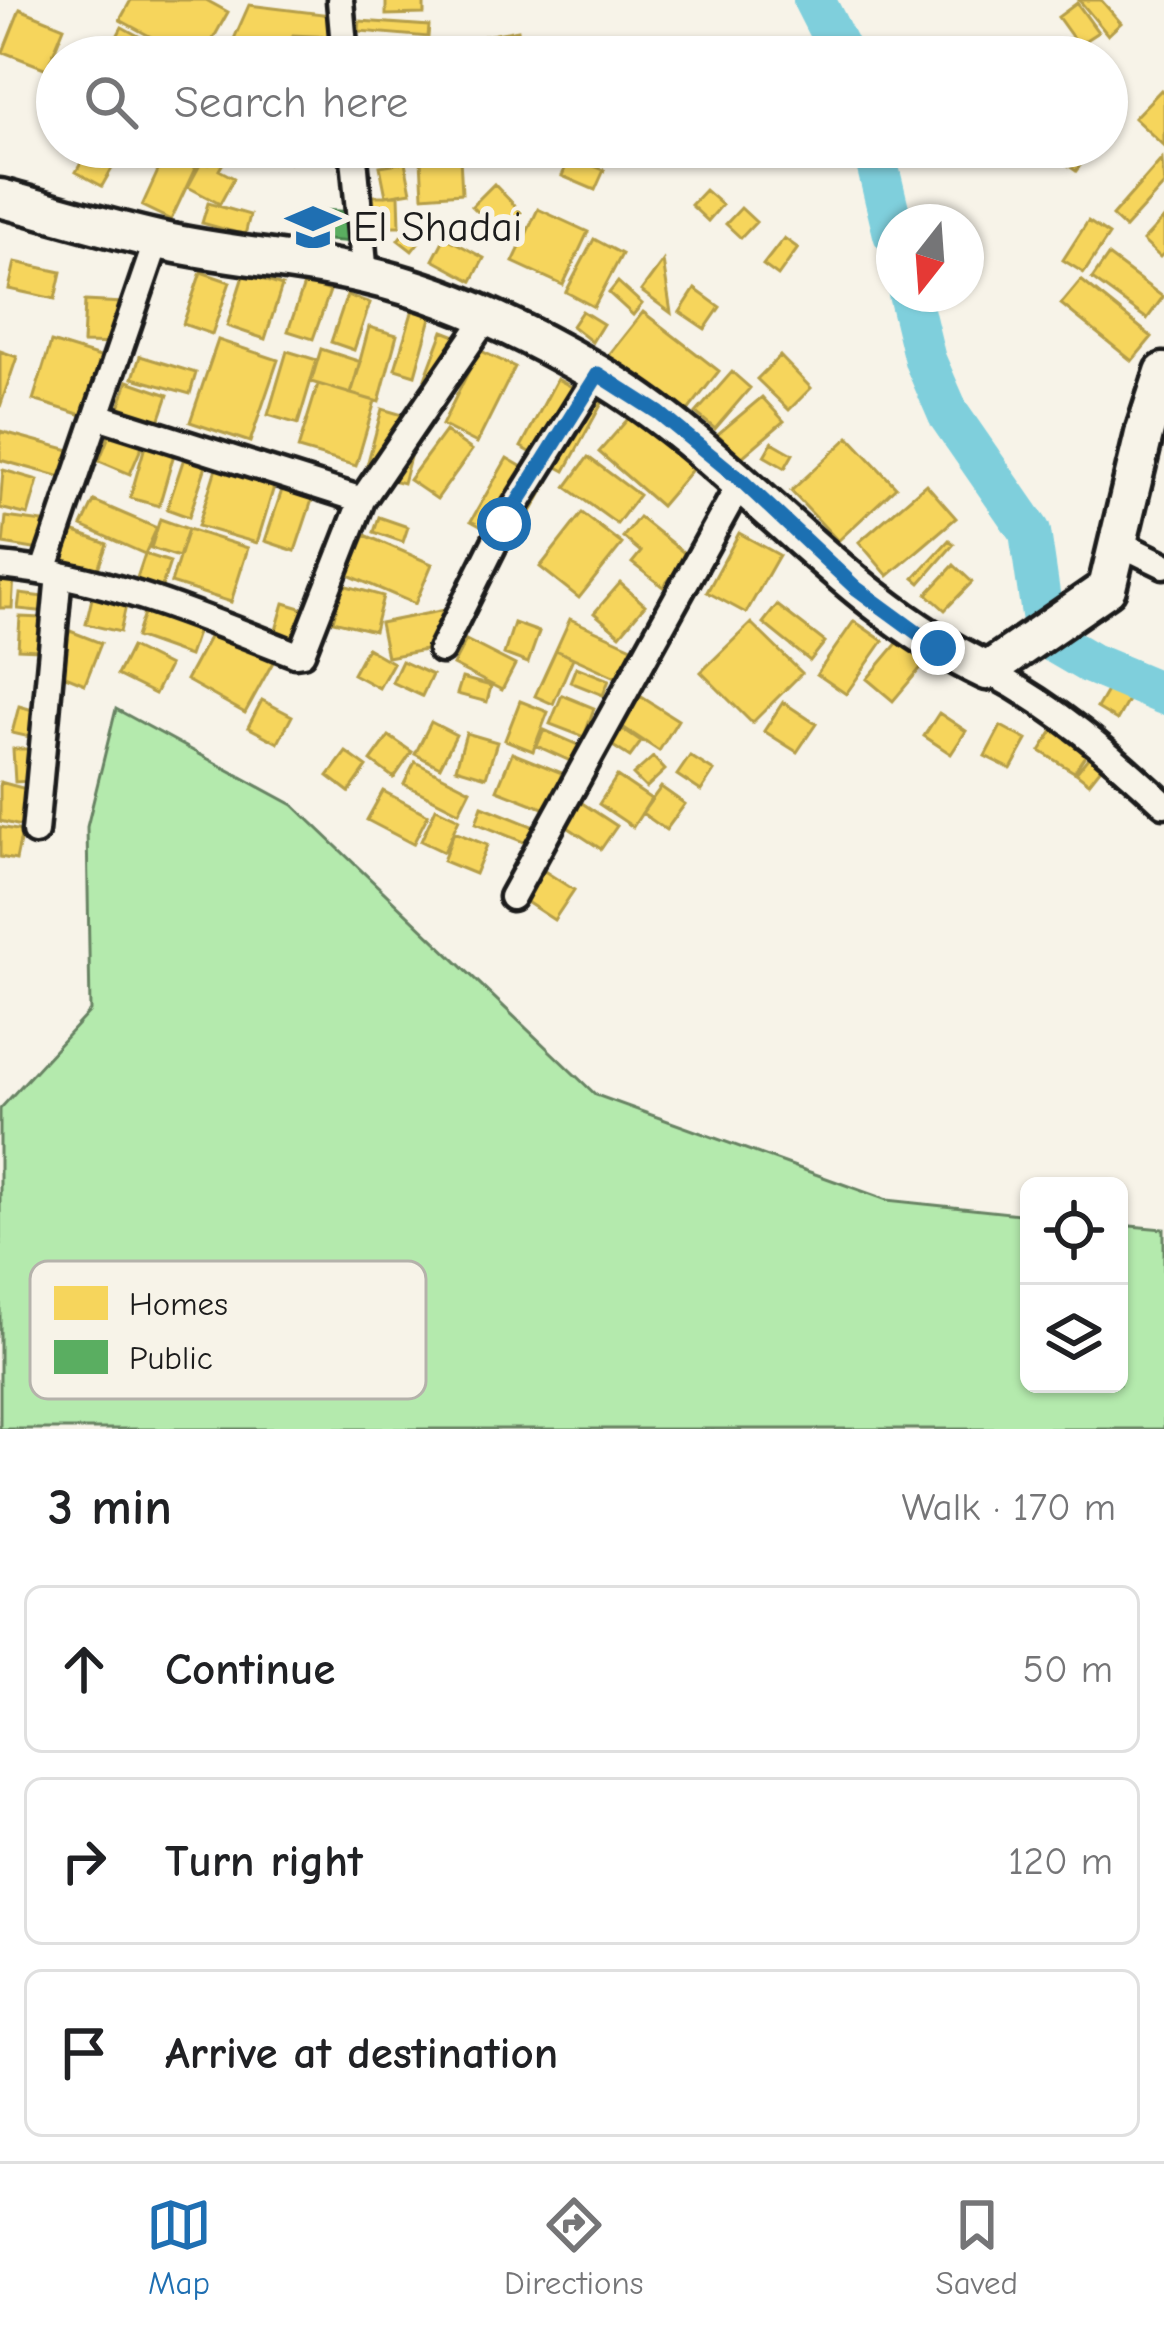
<!DOCTYPE html>
<meta charset="utf-8">
<style>
body{margin:0;font-family:"Comic Neue",sans-serif;background:#f6f6f6;color:#202124}
.controls{position:absolute;right:36px;bottom:36px;display:grid;overflow:hidden;border-radius:18px;box-shadow:0 3px 9px #0004}
.controls button{width:108px;height:108px;display:grid;place-items:center;padding:0;border:0;border-bottom:3px solid #e0e0e0;background:#fff;color:#202124;font:60px sans-serif}
.compass{position:absolute;left:876px;top:204px;width:108px;height:108px;border-radius:50%;background:#fff;box-shadow:0 3px 9px #0004;rotate:197deg}
.stop{position:absolute;width:36px;height:36px;margin:-27px;border:9px solid #1f6fb2;border-radius:50%;background:#fff}
.stop.end{background:#1f6fb2;border-color:#fff;box-shadow:0 3px 12px #0008}
.list{margin:0;padding:0;list-style:none}
h2{display:flex;justify-content:space-between;align-items:center;height:156px;margin:0;padding:0 48px;font-size:51px}
h2 small{font-size:39px;font-weight:400;color:#757577}
.list li{display:grid;grid-template-columns:78px 1fr auto;gap:36px;align-items:center;box-sizing:border-box;height:168px;margin:0 24px 24px;padding:0 24px;border:3px solid #e0e0e0;border-radius:18px}
.list b{display:block;font-size:45px;white-space:nowrap}
.list em{font-size:39px;font-style:normal;color:#757577}
.icon{flex:none;width:66px;height:66px;fill:none;stroke:currentColor;stroke-width:2;stroke-linecap:round;stroke-linejoin:round}
.map{position:relative;flex:none;width:1164px;height:1429px;overflow:hidden}
.search{position:absolute;background:#fff;box-shadow:0 3px 9px #0004;left:36px;right:36px;top:36px;height:132px;display:flex;align-items:center;gap:30px;box-sizing:border-box;padding:0 42px;border-radius:66px;color:#757577;font-size:45px}
.sheet{height:732px;background:#fff}
nav{display:flex;justify-content:space-around;align-items:center;box-sizing:border-box;height:168px;border-top:3px solid #e0e0e0;background:#fff;font-size:33px;color:#757577}
nav a{display:grid;justify-items:center;gap:6px}
nav .on{color:#1f6fb2}
.map>svg:first-child{display:block}
.green{fill:#b4eaad;stroke:#688364;stroke-width:3}
.homes{fill:#f6d55c;stroke:#b59e49;stroke-width:3}
.public{fill:#5aae61;stroke:#47824c;stroke-width:3}
.lines{fill:none;stroke-linecap:round;stroke-linejoin:round}
.river{stroke:#7fcfdc;stroke-width:42}
.street-casing{stroke:#1c1c1c;stroke-width:33}
.secondary-casing{stroke:#1c1c1c;stroke-width:45}
.street{stroke:#f7f3e8;stroke-width:24}
.secondary{stroke:#f7f3e8;stroke-width:36}
.route{stroke:#1f6fb2;stroke-width:15}
.labels{text-anchor:middle;dominant-baseline:central;stroke-width:12;stroke-linejoin:round;paint-order:stroke}
.poi-label{font-size:42px;fill:#1c1c1c;stroke:#f7f3e8;text-anchor:start}
.key{fill:#f7f3e8;stroke:#b5b2ab;stroke-width:3}
.key-label{font-size:33px;fill:#1c1c1c}
</style>
<div class="map">
<svg width="1164" height="1429" viewBox="0 0 1164 1429">
<rect width="100%" height="100%" fill="#f7f3e8"/>
<filter id="ink" filterUnits="userSpaceOnUse"><feTurbulence type="fractalNoise" baseFrequency=".00833" numOctaves="2"/><feDisplacementMap in="SourceGraphic" scale="24" xChannelSelector="R" yChannelSelector="G"/><feConvolveMatrix kernelMatrix="1 2 1 2 8 2 1 2 1" color-interpolation-filters="sRGB"/></filter>
<g filter="url(#ink)">
<!-- green -->
<path class="green" d="M 116,709 L 293,805 L 596,1095 L 887,1200 L 1029,1215 L 1029,1384 L 1119,1384 L 1119,1225 L 1164,1229 L 1164,1429 L 0,1429 L 0,1109 L 90,1011 L 87,827 Z"/>
<!-- homes -->
<path class="homes" d="M 131,0 L 206,0 L 228,12 L 203,57 L 188,57 L 120,20 Z
M 386,0 L 424,0 L 424,14 L 386,15 Z
M 1079,0 L 1101,0 L 1121,23 L 1108,35 Z
M 1077,3 L 1098,32 L 1078,45 L 1058,17 Z
M 249,5 L 331,15 L 333,37 L 293,35 L 283,57 L 226,57 Z
M 20,9 L 64,27 L 47,69 L 3,52 Z
M 360,21 L 429,26 L 428,37 L 359,31 Z
M 122,27 L 177,57 L 106,57 Z
M 518,30 L 522,56 L 421,57 L 419,48 Z
M 1161,90 L 1164,93 L 1164,146 L 1134,118 Z
M 90,147 L 123,149 L 102,186 L 76,172 Z
M 169,147 L 205,147 L 171,220 L 142,206 Z
M 253,147 L 289,147 L 289,162 L 253,162 Z
M 1055,147 L 1075,147 L 1087,156 L 1076,171 L 1051,153 Z
M 570,156 L 604,170 L 595,190 L 562,176 Z
M 213,157 L 223,163 L 219,170 L 234,178 L 220,204 L 188,187 L 202,161 L 209,164 Z
M 460,158 L 462,193 L 423,196 L 421,160 Z
M 1162,159 L 1164,185 L 1125,228 L 1112,216 Z
M 405,162 L 411,192 L 386,196 L 380,166 Z
M 494,184 L 521,212 L 499,233 L 472,206 Z
M 705,190 L 722,205 L 708,221 L 691,205 Z
M 399,195 L 400,226 L 373,226 L 373,196 Z
M 208,203 L 250,215 L 245,235 L 202,223 Z
M 741,208 L 756,222 L 741,238 L 726,224 Z
M 538,209 L 588,232 L 563,285 L 513,262 Z
M 415,218 L 429,229 L 412,251 L 398,240 Z
M 1164,218 L 1164,253 L 1160,257 L 1143,241 Z
M 1088,221 L 1109,235 L 1084,273 L 1063,260 Z
M 445,237 L 484,258 L 472,281 L 433,260 Z
M 784,238 L 798,248 L 778,276 L 763,265 Z
M 594,239 L 622,254 L 594,307 L 566,292 Z
M 1108,256 L 1163,297 L 1147,319 L 1092,279 Z
M 663,261 L 671,313 L 641,291 Z
M 15,262 L 61,272 L 55,299 L 9,289 Z
M 201,272 L 230,282 L 212,334 L 183,324 Z
M 244,273 L 282,286 L 265,339 L 227,326 Z
M 1081,280 L 1152,337 L 1132,361 L 1061,304 Z
M 305,282 L 330,291 L 313,339 L 288,331 Z
M 618,282 L 642,304 L 633,315 L 609,293 Z
M 695,289 L 720,307 L 705,329 L 680,312 Z
M 347,295 L 370,303 L 354,350 L 331,342 Z
M 85,301 L 123,303 L 121,344 L 83,343 Z
M 413,309 L 432,314 L 415,375 L 395,369 Z
M 582,311 L 603,324 L 592,342 L 572,326 Z
M 643,312 L 719,371 L 680,421 L 604,361 Z
M 369,327 L 397,335 L 379,402 L 351,394 Z
M 443,331 L 456,336 L 439,384 L 425,379 Z
M 218,340 L 278,360 L 250,442 L 190,422 Z
M 51,342 L 110,360 L 92,418 L 33,400 Z
M 321,349 L 361,362 L 351,394 L 311,382 Z
M 479,350 L 515,367 L 477,443 L 442,425 Z
M 0,351 L 17,357 L 0,407 Z
M 287,351 L 317,360 L 298,424 L 268,415 Z
M 140,356 L 196,373 L 190,394 L 133,378 Z
M 780,356 L 811,388 L 789,410 L 757,379 Z
M 732,372 L 750,388 L 715,429 L 696,413 Z
M 557,379 L 602,403 L 565,471 L 521,447 Z
M 128,381 L 168,395 L 157,427 L 117,413 Z
M 318,384 L 375,401 L 356,466 L 298,449 Z
M 762,397 L 784,421 L 740,459 L 718,434 Z
M 382,409 L 420,420 L 403,483 L 365,473 Z
M 634,412 L 696,465 L 661,506 L 599,452 Z
M 112,428 L 144,441 L 130,474 L 99,461 Z
M 0,431 L 77,452 L 69,479 L 0,460 Z
M 445,431 L 472,450 L 437,499 L 409,480 Z
M 849,437 L 896,487 L 838,541 L 791,491 Z
M 772,442 L 793,454 L 785,468 L 764,456 Z
M 145,446 L 174,454 L 159,506 L 130,498 Z
M 186,452 L 208,460 L 189,517 L 167,509 Z
M 588,457 L 639,495 L 617,524 L 566,487 Z
M 507,458 L 548,482 L 513,544 L 471,521 Z
M 218,462 L 276,480 L 257,543 L 198,526 Z
M 3,470 L 38,480 L 28,515 L 0,508 Z
M 285,481 L 315,491 L 295,551 L 265,541 Z
M 926,484 L 956,518 L 888,576 L 859,542 Z
M 94,501 L 157,528 L 145,554 L 82,526 Z
M 582,513 L 622,544 L 579,598 L 540,567 Z
M 6,517 L 43,522 L 40,550 L 3,544 Z
M 379,517 L 408,527 L 403,542 L 374,532 Z
M 639,517 L 688,556 L 663,587 L 632,563 L 641,552 L 623,537 Z
M 160,519 L 188,529 L 179,557 L 151,548 Z
M 188,529 L 248,548 L 231,602 L 171,583 Z
M 72,531 L 107,544 L 96,574 L 61,561 Z
M 739,533 L 779,555 L 746,613 L 707,592 Z
M 365,535 L 432,564 L 415,604 L 348,575 Z
M 949,540 L 954,544 L 920,583 L 914,578 Z
M 145,554 L 170,562 L 161,589 L 136,581 Z
M 954,565 L 972,582 L 945,610 L 927,594 Z
M 0,574 L 14,575 L 12,608 L 0,608 Z
M 620,583 L 645,605 L 620,635 L 594,613 Z
M 343,585 L 383,596 L 374,631 L 333,621 Z
M 20,594 L 51,598 L 49,612 L 18,609 Z
M 93,594 L 127,601 L 120,632 L 86,624 Z
M 284,603 L 311,611 L 301,644 L 274,637 Z
M 777,605 L 825,642 L 810,661 L 763,623 Z
M 145,610 L 198,630 L 189,656 L 136,637 Z
M 445,610 L 452,645 L 387,657 L 380,623 Z
M 20,617 L 41,618 L 39,650 L 18,649 Z
M 570,619 L 632,647 L 618,678 L 556,650 Z
M 854,621 L 883,641 L 846,694 L 817,674 Z
M 514,623 L 539,632 L 528,663 L 504,654 Z
M 751,623 L 802,673 L 752,723 L 701,672 Z
M 213,630 L 273,662 L 245,713 L 186,680 Z
M 70,631 L 101,643 L 85,684 L 53,671 Z
M 904,635 L 930,657 L 893,701 L 867,679 Z
M 466,640 L 515,665 L 502,690 L 453,665 Z
M 131,647 L 169,666 L 155,694 L 117,675 Z
M 367,648 L 393,663 L 379,688 L 353,674 Z
M 556,650 L 573,658 L 553,704 L 535,696 Z
M 402,661 L 432,675 L 422,696 L 392,682 Z
M 576,667 L 609,680 L 603,695 L 570,682 Z
M 462,678 L 491,686 L 487,702 L 457,694 Z
M 1111,684 L 1131,695 L 1117,720 L 1097,708 Z
M 562,695 L 594,708 L 584,737 L 550,724 Z
M 640,696 L 678,720 L 659,751 L 621,726 Z
M 262,700 L 292,716 L 278,743 L 248,727 Z
M 520,701 L 548,712 L 533,751 L 505,740 Z
M 783,702 L 816,724 L 797,752 L 764,731 Z
M 19,706 L 40,712 L 34,738 L 12,733 Z
M 939,713 L 966,731 L 951,754 L 924,736 Z
M 431,722 L 456,735 L 440,767 L 415,754 Z
M 616,725 L 641,742 L 630,757 L 605,741 Z
M 1001,726 L 1027,740 L 1011,769 L 985,756 Z
M 1054,729 L 1088,751 L 1074,772 L 1040,751 Z
M 544,730 L 583,747 L 575,763 L 537,746 Z
M 466,733 L 497,742 L 486,777 L 456,768 Z
M 389,736 L 412,752 L 394,778 L 371,761 Z
M 13,749 L 29,749 L 30,781 L 15,782 Z
M 346,752 L 367,767 L 349,792 L 328,776 Z
M 512,753 L 562,773 L 548,810 L 497,790 Z
M 1091,754 L 1104,764 L 1089,783 L 1076,773 Z
M 690,756 L 714,771 L 701,791 L 677,775 Z
M 653,757 L 665,770 L 646,788 L 633,775 Z
M 415,762 L 470,790 L 459,812 L 404,784 Z
M 617,776 L 651,799 L 633,827 L 599,804 Z
M 0,782 L 30,790 L 21,826 L 0,821 Z
M 661,787 L 685,804 L 666,830 L 642,813 Z
M 383,791 L 428,815 L 413,844 L 367,820 Z
M 579,801 L 617,826 L 601,849 L 563,824 Z
M 482,806 L 537,828 L 531,845 L 476,823 Z
M 436,808 L 459,819 L 444,852 L 421,841 Z
M 0,827 L 22,831 L 16,860 L 0,857 Z
M 454,832 L 487,845 L 475,874 L 443,861 Z
M 538,867 L 574,890 L 554,920 L 519,897 Z"/>
<!-- public -->
<path class="public" d="M 318,210 L 356,212 L 353,242 L 314,239 Z"/>
<g class="lines">
<!-- river -->
<path class="river" d="M 814,0 L 843,57
M 873,147 L 894,234
M 909,294 L 925,360 L 949,415 L 1030,532 L 1043,621 L 1054,642 L 1090,663 L 1164,694"/>
<defs>
<path id="street" d="M 340,0 L 345,57
M 353,147 L 365,275
M 98,416 L 362,500
M 1119,543 L 1164,565
M 0,566 C 103,575 200,616 295,654 L 302,653 L 362,500 L 489,314
M 44,570 L 157,240
M 441,650 L 504,524 L 598,374
M 987,671 C 1057,708 1106,750 1164,804
M 35,832 L 59,574
M 512,897 L 742,480"/>
<path id="secondary" d="M 0,198 C 53,212 105,228 158,240 C 226,256 297,259 365,275 C 448,294 525,331 598,374 C 740,458 837,600 987,671 L 1107,588 L 1145,430 L 1164,372"/>
</defs>
<!-- street casing -->
<use href="#street" class="street-casing"/>
<!-- secondary casing -->
<use href="#secondary" class="secondary-casing"/>
<!-- street -->
<use href="#street" class="street"/>
<!-- secondary -->
<use href="#secondary" class="secondary"/>
</g>
</g>
<g class="lines" filter="url(#ink)">
<!-- route -->
<path class="route" d="M 504,524 L 598,374 L 659,413 L 742,481 L 856,588 L 938,648"/>
</g>
<!-- icons -->
<defs>
<symbol id="school-bare" viewBox="-9 -9 18 18"><path d="M0-5L7-2L0 1L-7-2ZM-4 1L0 2.5L4 1V4Q0 6-4 4Z" fill="#1f6fb2" stroke="#f7f3e8" stroke-width="2.5" paint-order="stroke"/></symbol>
</defs>
<g fill-rule="evenodd">
<use href="#school-bare" x="275" y="189" width="76" height="76"/>
</g>
<g class="labels">
<!-- poi labels -->
<g class="poi-label">
<text x="353" y="227">El Shadai</text>
</g>
</g>
<!-- legend -->
<rect x="30" y="1261" width="396" height="138" rx="18" class="key"/>
<rect x="54" y="1286" width="54" height="34" fill="#f6d55c"/>
<rect x="54" y="1340" width="54" height="34" fill="#5aae61"/>
<g class="key-label">
<text x="129" y="1315">Homes</text>
<text x="129" y="1369">Public</text>
</g>
</svg>
<div class="controls">
<button><svg class="icon" aria-label="locate" viewBox="0 0 24 24"><circle cx="12" cy="12" r="6"/><path d="M12 2v4M12 18v4M2 12h4M18 12h4"/></svg></button>
<button><svg class="icon" aria-label="layers" viewBox="0 0 24 24"><path d="M12 4l9 5-9 5-9-5zM3 14l9 5 9-5"/></svg></button>
</div>
<svg class="compass" viewBox="-18 -18 36 36"><path d="M0-13l5 13h-10z" fill="#e53935"/><path d="M0 13l5-13h-10z" fill="#757577"/></svg>
<div class="stop" style="left:504px;top:524px"></div>
<div class="stop end" style="left:938px;top:648px"></div>
<div class="search"><svg class="icon" aria-label="search" viewBox="0 0 24 24"><circle cx="10" cy="10" r="6"/><path d="M15 15l6 6"/></svg>Search here</div>
</div>
<section class="sheet">
<h2>3 min<small>Walk · 170 m</small></h2>
<ul class="list">
<li><svg class="icon" aria-label="ahead" viewBox="0 0 24 24"><path d="M12 20V5M6 11l6-6 6 6"/></svg><div><b>Continue</b></div><em>50 m</em></li>
<li><svg class="icon" aria-label="right" viewBox="0 0 24 24"><path d="M7 20v-9h11M14 6l5 5-5 5"/></svg><div><b>Turn right</b></div><em>120 m</em></li>
<li><svg class="icon" aria-label="arrive" viewBox="0 0 24 24"><path d="M6 21V4h12l-3 4 3 4H6"/></svg><div><b>Arrive at destination</b></div></li>
</ul>
</section>
<nav>
<a class="on"><svg class="icon" aria-label="map" viewBox="0 0 24 24"><path d="M3 6l6-2 6 2 6-2v14l-6 2-6-2-6 2zM9 4v14M15 6v14"/></svg>Map</a>
<a><svg class="icon" aria-label="directions" viewBox="0 0 24 24"><path d="M12 3l9 9-9 9-9-9zM9 14v-3h6M13 9l2 2-2 2"/></svg>Directions</a>
<a><svg class="icon" aria-label="saved" viewBox="0 0 24 24"><path d="M7 4h10v16l-5-4-5 4z"/></svg>Saved</a>
</nav>
